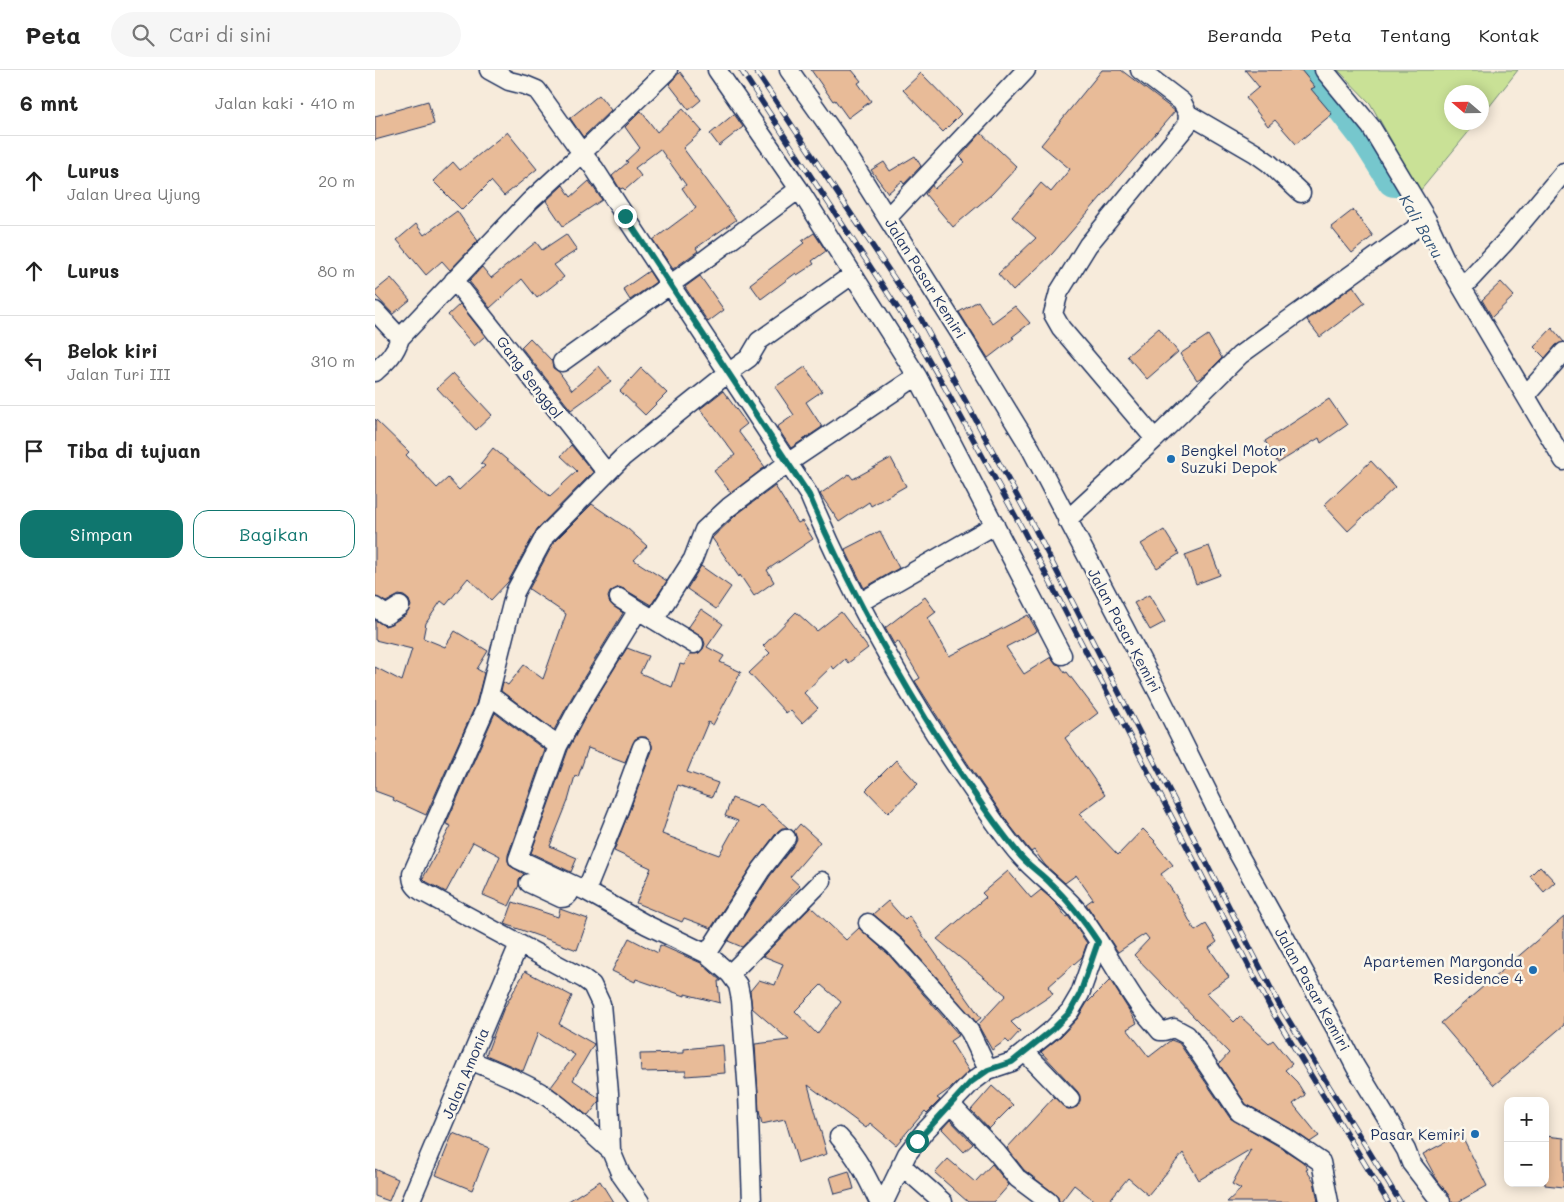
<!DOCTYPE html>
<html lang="id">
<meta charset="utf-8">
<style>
body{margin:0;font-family:Mali,sans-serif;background:#f6f6f6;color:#222}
.controls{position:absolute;right:15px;bottom:15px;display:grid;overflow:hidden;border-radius:10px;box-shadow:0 2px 12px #0003}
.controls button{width:45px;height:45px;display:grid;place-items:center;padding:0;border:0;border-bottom:1px solid #e0e0e0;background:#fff;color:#222;font:25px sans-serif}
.compass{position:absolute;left:1069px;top:15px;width:45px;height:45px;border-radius:50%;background:#fff;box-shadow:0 2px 12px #0003;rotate:290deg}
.stop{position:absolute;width:15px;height:15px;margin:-11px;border:4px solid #0f766e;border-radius:50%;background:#fff}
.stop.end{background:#0f766e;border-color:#fff;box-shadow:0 1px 5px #0008}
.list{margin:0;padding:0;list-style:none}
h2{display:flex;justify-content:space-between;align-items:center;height:65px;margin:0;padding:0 20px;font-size:21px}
h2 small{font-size:16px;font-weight:400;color:#767676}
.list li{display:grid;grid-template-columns:32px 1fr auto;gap:15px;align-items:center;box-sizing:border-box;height:90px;padding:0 20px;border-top:1px solid #e0e0e0}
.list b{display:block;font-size:19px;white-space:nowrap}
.list p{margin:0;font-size:16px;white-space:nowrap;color:#767676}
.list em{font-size:16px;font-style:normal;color:#767676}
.actions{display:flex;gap:10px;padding:15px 20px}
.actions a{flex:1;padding:11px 0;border:1px solid #0f766e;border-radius:15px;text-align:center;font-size:18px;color:#0f766e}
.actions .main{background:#0f766e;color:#fff}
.icon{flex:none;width:28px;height:28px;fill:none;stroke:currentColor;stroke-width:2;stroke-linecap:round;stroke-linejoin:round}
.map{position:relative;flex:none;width:1189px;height:1132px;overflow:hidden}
header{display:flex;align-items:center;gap:30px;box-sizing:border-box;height:70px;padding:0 25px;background:#fff;border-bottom:1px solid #e0e0e0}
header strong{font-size:24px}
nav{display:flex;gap:28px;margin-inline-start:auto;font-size:18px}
.search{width:350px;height:45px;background:#f6f6f6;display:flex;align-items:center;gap:12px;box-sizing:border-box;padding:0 18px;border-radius:28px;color:#767676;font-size:19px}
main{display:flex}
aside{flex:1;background:#fff}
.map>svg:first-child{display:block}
.green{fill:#c9e196;stroke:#72887a}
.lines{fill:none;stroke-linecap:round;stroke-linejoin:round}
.river{stroke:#76c7cd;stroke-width:34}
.building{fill:#e8bb98;stroke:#1b2f5e;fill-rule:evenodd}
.street-casing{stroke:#1b2f5e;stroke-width:21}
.street{stroke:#fbf7ec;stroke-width:18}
.rail-casing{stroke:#1b2f5e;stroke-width:5.5}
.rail{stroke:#fbf7ec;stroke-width:4;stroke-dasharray:11;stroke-linecap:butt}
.route{stroke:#0f766e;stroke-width:6}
.poi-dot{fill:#1f6fb2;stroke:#fbf7ec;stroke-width:2}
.labels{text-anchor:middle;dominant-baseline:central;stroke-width:5;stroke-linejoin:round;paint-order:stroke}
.street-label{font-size:15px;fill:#1b2f5e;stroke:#fbf7ec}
.poi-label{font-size:15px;fill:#1b2f5e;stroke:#fbf7ec;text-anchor:end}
.water-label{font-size:16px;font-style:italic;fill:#32557a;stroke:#fbf7ec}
</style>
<header>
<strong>Peta</strong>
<div class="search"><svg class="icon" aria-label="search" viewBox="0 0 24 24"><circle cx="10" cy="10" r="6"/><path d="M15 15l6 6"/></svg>Cari di sini</div>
<nav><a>Beranda</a><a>Peta</a><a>Tentang</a><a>Kontak</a></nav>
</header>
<main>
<aside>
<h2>6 mnt<small>Jalan kaki · 410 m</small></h2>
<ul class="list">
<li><svg class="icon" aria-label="ahead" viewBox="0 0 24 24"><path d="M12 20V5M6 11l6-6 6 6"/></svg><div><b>Lurus</b><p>Jalan Urea Ujung</p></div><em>20 m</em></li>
<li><svg class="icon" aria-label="ahead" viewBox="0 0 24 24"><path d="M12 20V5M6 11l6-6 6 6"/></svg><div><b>Lurus</b></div><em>80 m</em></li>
<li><svg class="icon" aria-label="left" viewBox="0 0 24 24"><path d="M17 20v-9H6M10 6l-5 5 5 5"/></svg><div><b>Belok kiri</b><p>Jalan Turi III</p></div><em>310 m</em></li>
<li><svg class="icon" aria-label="arrive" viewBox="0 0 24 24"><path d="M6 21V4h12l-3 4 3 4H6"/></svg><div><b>Tiba di tujuan</b></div></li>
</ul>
<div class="actions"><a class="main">Simpan</a><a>Bagikan</a></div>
</aside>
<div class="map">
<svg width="1189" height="1132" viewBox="0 0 1189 1132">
<rect width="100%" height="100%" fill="#f7ebdb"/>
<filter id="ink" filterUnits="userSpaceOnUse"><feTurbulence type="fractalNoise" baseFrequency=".02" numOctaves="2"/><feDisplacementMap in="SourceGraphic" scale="10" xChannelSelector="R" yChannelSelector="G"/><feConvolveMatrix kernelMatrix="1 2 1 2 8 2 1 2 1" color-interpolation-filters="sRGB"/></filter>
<g filter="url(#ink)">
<!-- green -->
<path class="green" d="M 963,0 L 1143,0 L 1107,46 L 1106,22 L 1076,22 L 1076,52 L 1101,53 L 1045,121 L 995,33 Z"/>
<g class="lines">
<!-- river -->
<path class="river" d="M 940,0 L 992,67 L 1019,110"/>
</g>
<!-- building -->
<path class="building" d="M 436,0 L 477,0 L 486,11 L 483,13 L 496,31 L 473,48 L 460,30 L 458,31 Z
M 727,0 L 746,0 L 800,41 L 677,184 L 638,221 L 623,204 L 661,168 L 637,147 L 666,113 L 676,122 L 695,99 L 666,75 Z
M 870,0 L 926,0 L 940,17 L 936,19 L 957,44 L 921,74 L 900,50 L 893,56 L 871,28 L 884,17 Z
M 305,2 L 326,30 L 314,40 L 294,14 Z
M 546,3 L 586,44 L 568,62 L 528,20 Z
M 224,25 L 236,40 L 208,67 L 195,48 Z
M 53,31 L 59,54 L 0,70 L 0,46 Z
M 308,39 L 327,61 L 308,78 L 361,150 L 321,178 L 323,181 L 298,199 L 278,170 L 321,138 L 307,118 L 311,115 L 285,79 L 260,98 L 266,106 L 250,120 L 248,118 L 245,119 L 237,106 L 253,92 L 251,91 L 265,78 L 250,57 L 266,41 L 282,62 Z
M 359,44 L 368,57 L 344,76 L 335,64 Z
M 132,62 L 162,99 L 129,126 L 116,111 L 87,140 L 58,111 L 78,92 L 85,100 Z
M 606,63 L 642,97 L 617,124 L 578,157 L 550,124 L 557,115 L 559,119 L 590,92 L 585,87 Z
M 540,86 L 546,96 L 529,114 L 527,111 L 513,123 L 496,100 L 509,92 L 515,101 Z
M 214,111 L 227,130 L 188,156 L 171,131 L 188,115 L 196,127 Z
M 978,140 L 998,166 L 977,183 L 956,157 Z
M 82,141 L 103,171 L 75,200 L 67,191 L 51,205 L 22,170 L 41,154 L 49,165 Z
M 439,163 L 451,181 L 437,191 L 439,194 L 422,205 L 421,203 L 386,229 L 375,214 L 429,173 L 427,171 Z
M 191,164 L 202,180 L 179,195 L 189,207 L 162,228 L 147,209 L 115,238 L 94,211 L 107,197 L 116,208 L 161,172 L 167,180 Z
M 274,201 L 281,212 L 255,230 L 248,219 Z
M 325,206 L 349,240 L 333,252 L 310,217 Z
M 16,208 L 35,230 L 18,244 L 0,225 L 0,221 Z
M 1126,212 L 1139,226 L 1117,247 L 1107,230 Z
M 978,216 L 990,233 L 945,267 L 932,250 Z
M 603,231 L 617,253 L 640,236 L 655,253 L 637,267 L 639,268 L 613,288 L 584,242 Z
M 85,234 L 110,266 L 99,276 L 73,245 Z
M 784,258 L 803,282 L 772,309 L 752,286 Z
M 1177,258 L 1189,272 L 1181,275 L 1170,288 L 1159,277 Z
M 833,265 L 847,288 L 831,304 L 822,310 L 805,284 Z
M 155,268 L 177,291 L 178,298 L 184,302 L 197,320 L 224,296 L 236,311 L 196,340 L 146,277 Z
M 430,297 L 447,321 L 431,332 L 447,357 L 416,378 L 402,357 L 419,345 L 400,317 Z
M 266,298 L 292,323 L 270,345 L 245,321 Z
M 78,303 L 117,345 L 101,360 L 62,318 Z
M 348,321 L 372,354 L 363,361 L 390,397 L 356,423 L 339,401 L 360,385 L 325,339 Z
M 954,329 L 972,355 L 946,373 L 944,368 L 903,393 L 890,371 Z
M 0,349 L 34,382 L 31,385 L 62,418 L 73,408 L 84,420 L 110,396 L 106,393 L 118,378 L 175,426 L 202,401 L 186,386 L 196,375 L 218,402 L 162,459 L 133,512 L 116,530 L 93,508 L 71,535 L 66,531 L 51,553 L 48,568 L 70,577 L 80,561 L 113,581 L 102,599 L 109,603 L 101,634 L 51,745 L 18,730 L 19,728 L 0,721 L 0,597 L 27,611 L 37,579 L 0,570 L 0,550 L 10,556 L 16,554 L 31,545 L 36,536 L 34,530 L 29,526 L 24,525 L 11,532 L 0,527 Z
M 516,388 L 531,416 L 496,436 L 494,432 L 464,452 L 445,424 L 474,404 L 478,409 Z
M 996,391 L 1020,417 L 973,461 L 949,435 Z
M 400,416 L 423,453 L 427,451 L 438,469 L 392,500 L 399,512 L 379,526 L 365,505 L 364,507 L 337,468 L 361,445 Z
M 217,434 L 253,459 L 272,476 L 259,490 L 292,511 L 276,535 L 249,519 L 244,517 L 235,522 L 233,527 L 235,533 L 248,543 L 197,627 L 179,660 L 126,621 L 128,612 L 133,615 L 149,595 L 168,609 L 191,544 L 154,519 L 179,472 Z
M 789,460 L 804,484 L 782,498 L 766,474 Z
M 505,461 L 524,498 L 489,518 L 470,479 Z
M 834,476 L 845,505 L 821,514 L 810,485 Z
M 326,496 L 356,517 L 341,539 L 312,519 Z
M 774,525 L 790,552 L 775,560 L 759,533 Z
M 550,527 L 561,542 L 553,548 L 574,586 L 653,545 L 662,561 L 631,577 L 649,604 L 676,587 L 681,594 L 685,595 L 690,603 L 692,602 L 723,643 L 690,668 L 730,725 L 704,744 L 743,785 L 768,759 L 780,771 L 779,772 L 798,795 L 786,804 L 803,829 L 820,861 L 831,854 L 842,872 L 834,878 L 854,907 L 831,923 L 859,952 L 865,946 L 894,973 L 898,970 L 917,994 L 910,1000 L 922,1012 L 930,1025 L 918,1034 L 944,1066 L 935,1072 L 916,1059 L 871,1034 L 844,994 L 854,983 L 759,885 L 774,869 L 770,864 L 743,882 L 711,834 L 718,829 L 701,805 L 690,813 L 670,795 L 659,780 L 656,782 L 633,753 L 581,676 L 540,611 L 545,608 L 523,571 L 519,574 L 510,558 Z
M 326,539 L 348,554 L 332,577 L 349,586 L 345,592 L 366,602 L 338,655 L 333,652 L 312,702 L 343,713 L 337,727 L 303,715 L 287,764 L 344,785 L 363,751 L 350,746 L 357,728 L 382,738 L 386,734 L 413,758 L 407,758 L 403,761 L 378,794 L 336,858 L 309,848 L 307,852 L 261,833 L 276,798 L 239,781 L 277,681 L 277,675 L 271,667 L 265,667 L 260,669 L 250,692 L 213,678 L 203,707 L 200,706 L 193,731 L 175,776 L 202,788 L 196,802 L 156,783 L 193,680 L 215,638 L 252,578 L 273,586 L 265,603 L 297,617 L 305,594 L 309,595 L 315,584 L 324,583 L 328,579 L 330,574 L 328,568 L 313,558 Z
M 421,542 L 442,561 L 466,542 L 493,578 L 473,593 L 470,589 L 459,599 L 457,596 L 429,623 L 443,638 L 427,653 L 415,640 L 411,643 L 374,603 L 395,583 L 388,576 Z
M 120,643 L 170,680 L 133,785 L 133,791 L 135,796 L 149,804 L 144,809 L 144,815 L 134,836 L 108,825 L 125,786 L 98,772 L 71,822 L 52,812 L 48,808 L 76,756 L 71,754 Z
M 521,690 L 543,714 L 513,743 L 491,720 Z
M 425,754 L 445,772 L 415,807 L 425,816 L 367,877 L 353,871 L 395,806 L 419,775 L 422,769 L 419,761 Z
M 1165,796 L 1180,812 L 1169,822 L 1155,806 Z
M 633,801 L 656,828 L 666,820 L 673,826 L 683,836 L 691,847 L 693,846 L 712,873 L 707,887 L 673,917 L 678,924 L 636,952 L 645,961 L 634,973 L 631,970 L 617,980 L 603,955 L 631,925 L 562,869 L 611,827 L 607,823 Z
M 513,831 L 530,850 L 534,846 L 606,948 L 601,952 L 528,869 L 498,844 Z
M 138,832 L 183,847 L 185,839 L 213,849 L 202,880 L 130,854 Z
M 436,837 L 471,870 L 484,858 L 513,884 L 584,965 L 575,971 L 594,1001 L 576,1018 L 562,1028 L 565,1030 L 552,1043 L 550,1041 L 521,1075 L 495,1053 L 491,1058 L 433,1015 L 452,1084 L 423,1093 L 410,1049 L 387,1054 L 384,1041 L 380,974 L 414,970 L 377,938 L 375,921 L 384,910 L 400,915 L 408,894 L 388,886 ZM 446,915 L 466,932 L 442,964 L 420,941 Z
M 1189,847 L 1189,955 L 1119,1015 L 1066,953 Z
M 254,868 L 283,883 L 285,875 L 326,893 L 346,911 L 343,911 L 345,933 L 310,924 L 310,926 L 261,909 L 260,912 L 237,901 Z
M 150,901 L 197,926 L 184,954 L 219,974 L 198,1010 L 224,1028 L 224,1032 L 213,1046 L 176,1017 L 200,985 L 163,963 L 148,1001 L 111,985 L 128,940 Z
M 735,910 L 762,953 L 752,959 L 774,987 L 796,970 L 804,973 L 855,1048 L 905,1077 L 928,1092 L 933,1099 L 931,1100 L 939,1111 L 943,1132 L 852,1132 L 866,1119 L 857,1114 L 876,1079 L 824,1110 L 808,1083 L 773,1125 L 753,1108 L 733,1132 L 721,1132 L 699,1115 L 686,1132 L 684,1132 L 680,1124 L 649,1100 L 632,1078 L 679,1027 L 693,1039 L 702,1037 L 705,1031 L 705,1026 L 703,1022 L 666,982 L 686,966 L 703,948 L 712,933 Z
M 348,975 L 350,1003 L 311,1006 L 311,1001 L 266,1002 L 265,984 L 309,983 L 309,979 Z
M 617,1016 L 638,1035 L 614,1059 L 596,1040 Z
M 575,1050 L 598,1074 L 589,1082 L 567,1059 Z
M 78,1063 L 114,1078 L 97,1120 L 61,1105 Z
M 1086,1064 L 1112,1116 L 1083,1132 L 1076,1132 L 1074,1126 L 1061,1108 L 1048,1084 Z
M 1170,1066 L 1189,1068 L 1189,1117 L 1170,1115 Z
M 573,1089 L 600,1112 L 617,1094 L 634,1115 L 619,1132 L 593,1132 L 560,1103 Z
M 0,1099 L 23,1109 L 14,1131 L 0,1126 Z
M 474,1101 L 479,1119 L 460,1124 L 455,1107 Z
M 225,1111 L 238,1132 L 192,1132 Z"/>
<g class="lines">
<defs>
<path id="street" d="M 114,0 L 134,11 L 150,15 L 162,20 L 207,83 L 219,98 L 250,146 L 434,425 C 477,527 532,626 595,716 C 611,739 626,763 644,784 C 661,804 684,819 701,839 C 723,866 741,902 761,931 C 768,942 777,951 785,961 L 789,961 L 799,958 L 812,965 L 864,1042 L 911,1068 L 946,1092 L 954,1132
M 342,0 L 424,119 L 542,306 L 687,585
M 414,0 L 460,65 L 598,284 L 656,379 L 784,624 L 864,785 L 963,963 L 980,996 L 1031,1080 L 1036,1093 L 1066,1132
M 765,0 L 807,32 L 813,44 L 812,55 L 713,175 L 684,222 L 678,244 L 686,258 L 780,369
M 949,0 L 996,57 L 1052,150 L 1070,189 L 1189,391
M 813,44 L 880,83 L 894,93 L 926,123
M 513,147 L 651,0
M 79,210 L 232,403
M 1087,218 L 1131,171 L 1189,102
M 0,241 L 25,268
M 187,292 L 328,191 L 424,119
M 0,302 C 12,291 20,284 25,268 L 155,131 L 207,83 L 293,0
M 1151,325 L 1189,282
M 692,450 L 780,369 L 865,285 L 1052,150
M 244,528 L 263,540
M 484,533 L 620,455
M 0,537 L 11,545 L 25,536
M 279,550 L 318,489 L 329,460 L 354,437 L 414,392 L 542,306
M 114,625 L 183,676
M 267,677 L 243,742 L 211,821 L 272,855 L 332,884 L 355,904 L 363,915 L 366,930 L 373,1023 L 377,1132
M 154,813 L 186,828 C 194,828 195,822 197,815
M 211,821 L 143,789 L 183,676 L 206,633 L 263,540 L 319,574
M 493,853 L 520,876 L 588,952 L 595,962 L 613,1000
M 332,884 L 386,800 L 411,768
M 355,904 L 447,811
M 650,982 L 695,1029
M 95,990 C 120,1001 145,1010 168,1024 C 193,1040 214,1062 236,1081
M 576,1035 L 622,1083 L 642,1108 L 674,1132
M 464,1067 C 483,1088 492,1107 504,1132
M 526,1095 L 568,1132
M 35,1132 L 144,874
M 265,1132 L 246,1105 L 236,1081 L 234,1023 L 226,934 L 217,915 L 209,909 L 46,821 C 39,816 37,812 37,804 L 111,637 L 140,522 L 170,466 L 248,387 L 353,303 L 374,288 L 384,271 L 477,205
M 509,1132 L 532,1084 L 549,1062 L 597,1012 L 613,1000 L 637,992 L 678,959 L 695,941 L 705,924 L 723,873"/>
</defs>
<!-- street casing -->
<use href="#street" class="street-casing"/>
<!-- street -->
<use href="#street" class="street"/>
<defs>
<path id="rail" d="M 366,0 L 533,254 L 569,316 L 647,458 L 897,941 L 1013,1132
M 380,0 L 545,247 L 660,459 L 905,936 L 1025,1132"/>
</defs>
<!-- rail casing -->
<use href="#rail" class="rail-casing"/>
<!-- rail -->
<use href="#rail" class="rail"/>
</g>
</g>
<g class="lines" filter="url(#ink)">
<!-- route -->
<path class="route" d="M 250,146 L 434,425 C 467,503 507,577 551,649 C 580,695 609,741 643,783 C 652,795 666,803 676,814 C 695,832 709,851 723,872 L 705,924 L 695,942 L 678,959 L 637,992 L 613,1000 L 596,1012 L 542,1071"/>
</g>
<!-- markers -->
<g class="poi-dot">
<circle cx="796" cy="389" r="5"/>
<circle cx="1158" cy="900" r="5"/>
<circle cx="1100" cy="1064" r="5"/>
</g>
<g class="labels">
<!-- street labels -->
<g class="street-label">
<text transform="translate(551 208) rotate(58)">Jalan Pasar Kemiri</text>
<text transform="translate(155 307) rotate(53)">Gang Senggol</text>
<text transform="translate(750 560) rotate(62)">Jalan Pasar Kemiri</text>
<text transform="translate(938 919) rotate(61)">Jalan Pasar Kemiri</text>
<text transform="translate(90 1003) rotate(-67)">Jalan Amonia</text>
</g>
<!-- poi labels -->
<g class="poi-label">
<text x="806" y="380" text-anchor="start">Bengkel Motor<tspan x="806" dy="17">Suzuki Depok</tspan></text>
<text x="1148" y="891">Apartemen Margonda<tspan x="1148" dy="17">Residence 4</tspan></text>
<text x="1090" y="1064">Pasar Kemiri</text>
</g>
<!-- water labels -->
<g class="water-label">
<text transform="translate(1047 156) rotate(60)">Kali Baru</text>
</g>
</g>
</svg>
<div class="controls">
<button>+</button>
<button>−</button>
</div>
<svg class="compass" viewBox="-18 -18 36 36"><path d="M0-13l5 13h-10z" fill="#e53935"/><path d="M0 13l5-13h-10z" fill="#767676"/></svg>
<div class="stop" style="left:542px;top:1071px"></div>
<div class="stop end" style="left:250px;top:146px"></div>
</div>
</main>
